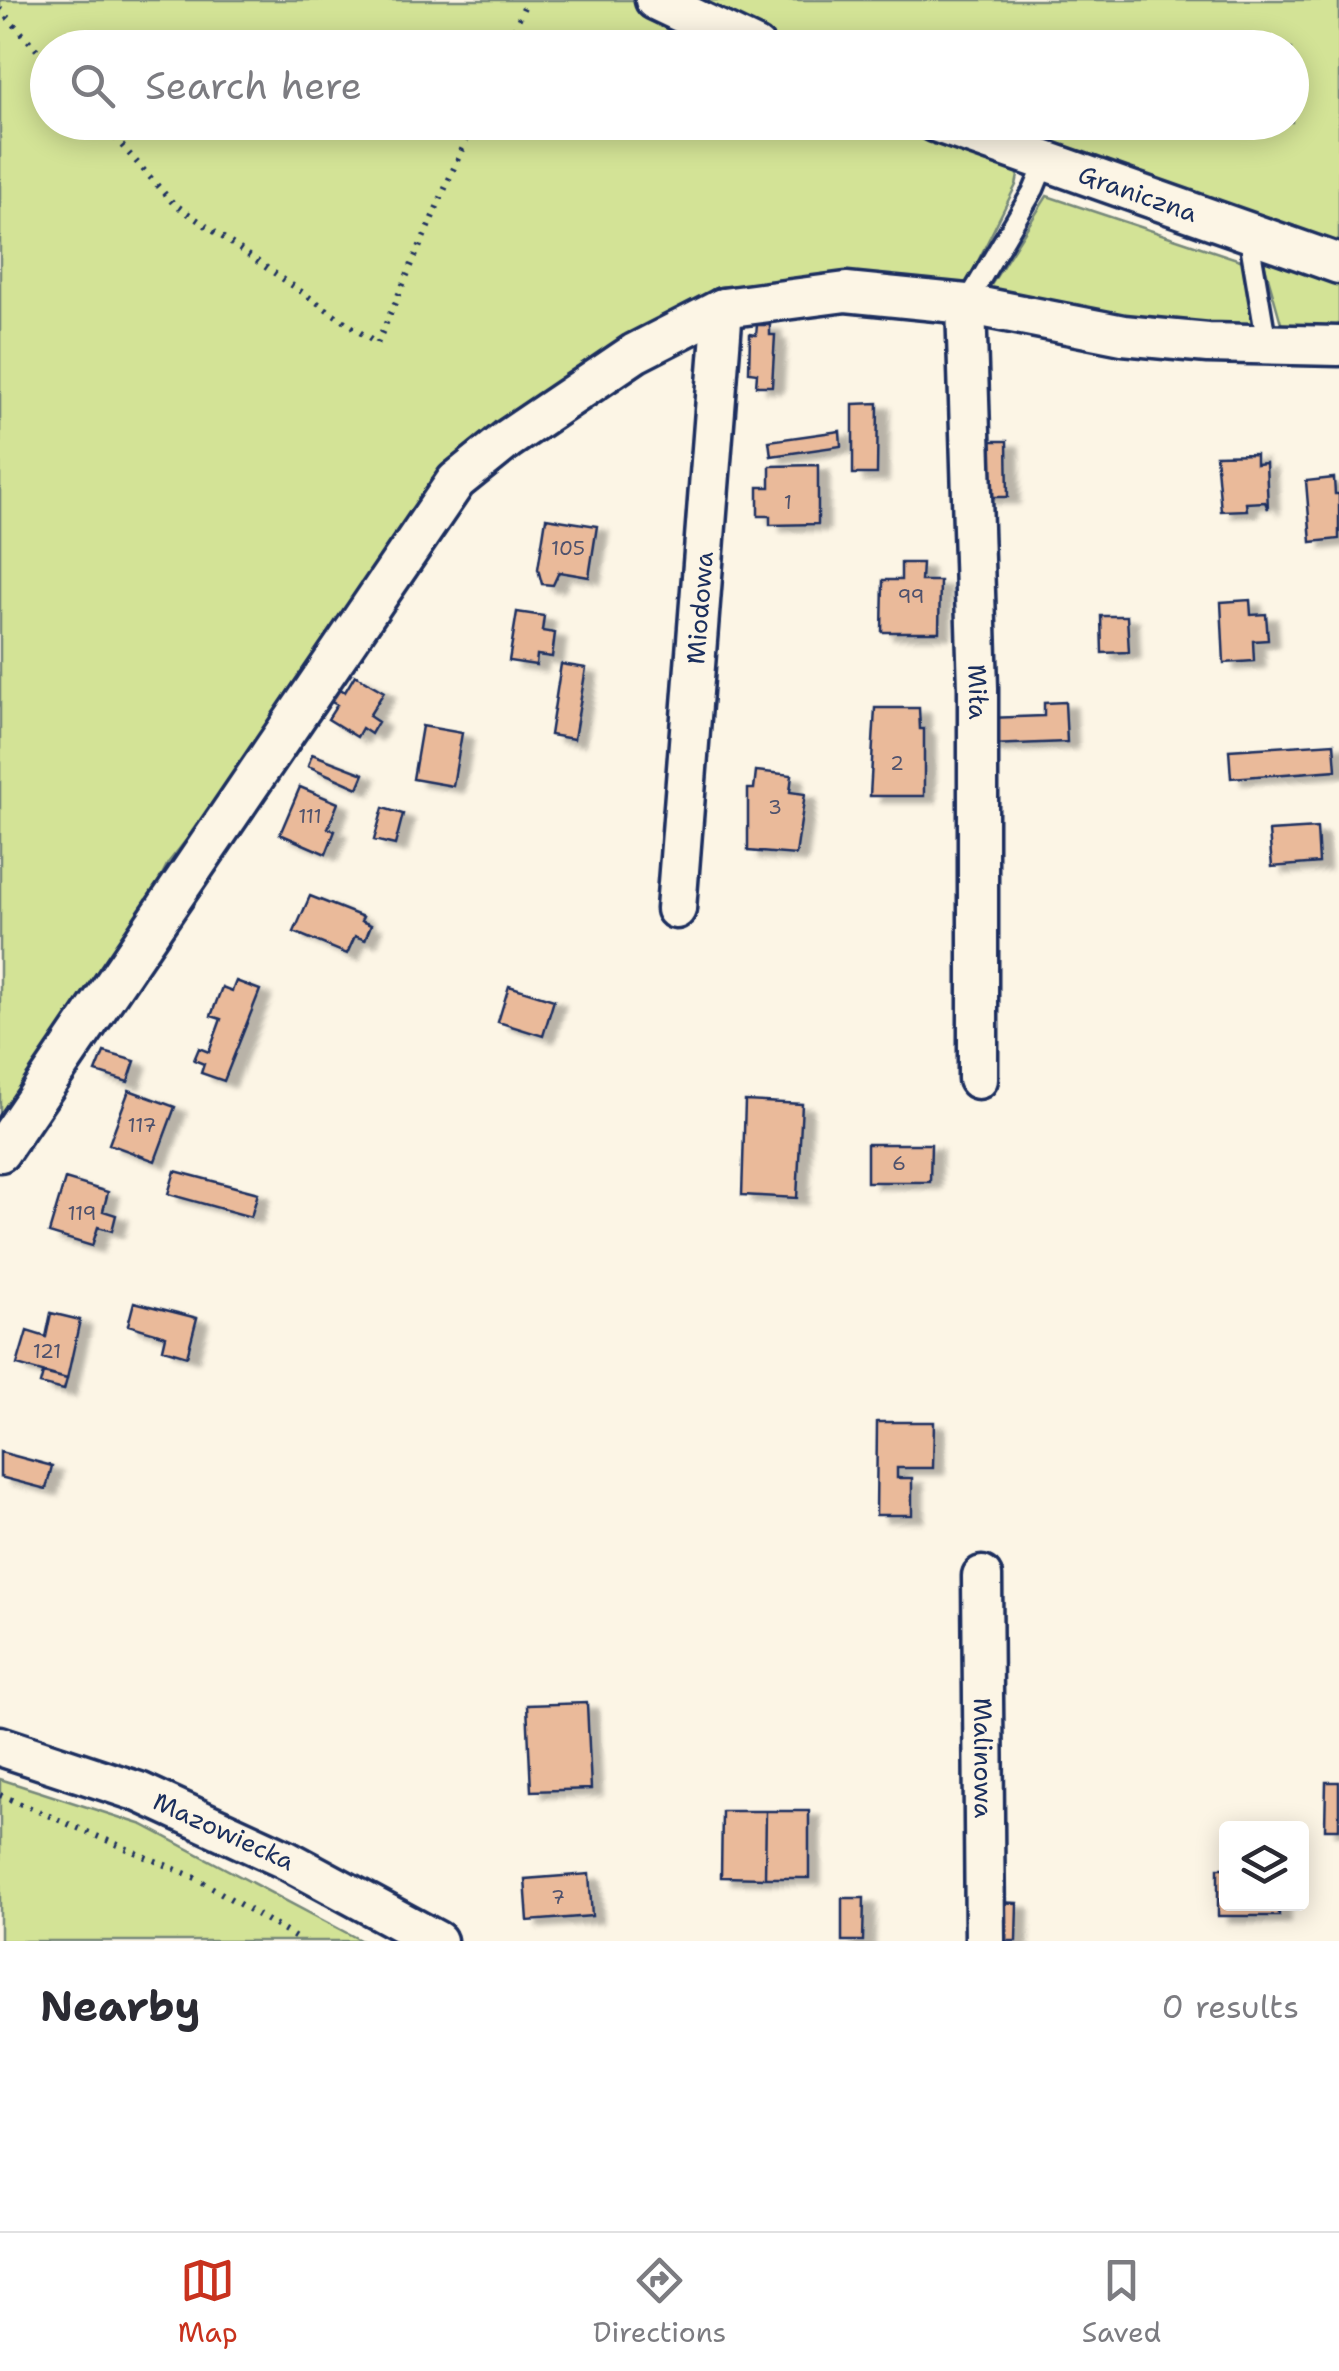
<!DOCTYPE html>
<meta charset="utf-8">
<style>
body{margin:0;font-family:"Shantell Sans",sans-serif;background:#f7f7f7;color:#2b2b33}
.controls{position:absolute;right:30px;bottom:30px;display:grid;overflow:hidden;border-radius:10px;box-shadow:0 5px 25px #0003}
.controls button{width:90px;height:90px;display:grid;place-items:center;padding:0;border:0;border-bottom:2px solid #e1e1e2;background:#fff;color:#2b2b33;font:50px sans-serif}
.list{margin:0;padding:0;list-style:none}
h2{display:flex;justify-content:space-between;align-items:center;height:130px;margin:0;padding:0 40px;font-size:42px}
h2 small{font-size:32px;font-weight:400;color:#7c7c81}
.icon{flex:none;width:55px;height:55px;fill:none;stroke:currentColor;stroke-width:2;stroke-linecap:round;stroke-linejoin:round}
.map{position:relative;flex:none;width:1339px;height:1941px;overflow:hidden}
.search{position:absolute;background:#fff;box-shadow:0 5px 25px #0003;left:30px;right:30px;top:30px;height:110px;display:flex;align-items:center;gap:25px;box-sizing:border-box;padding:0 35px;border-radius:55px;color:#7c7c81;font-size:38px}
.sheet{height:290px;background:#fff}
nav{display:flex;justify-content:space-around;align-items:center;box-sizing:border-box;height:140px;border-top:2px solid #e1e1e2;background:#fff;font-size:28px;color:#7c7c81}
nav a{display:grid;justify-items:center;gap:5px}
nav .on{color:#c8321e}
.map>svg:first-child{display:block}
.green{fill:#d3e396;stroke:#77897a;stroke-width:2.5}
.building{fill:#eaba9a;stroke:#1b2f5e;stroke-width:2.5;filter:url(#shadow)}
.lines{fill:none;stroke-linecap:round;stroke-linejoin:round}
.lane-casing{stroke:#1b2f5e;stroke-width:25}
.street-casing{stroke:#1b2f5e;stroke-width:45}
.path{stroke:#1b2f5e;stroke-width:6;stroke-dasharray:2.5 8;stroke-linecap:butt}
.lane{stroke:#fcf5e5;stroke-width:18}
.street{stroke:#fcf5e5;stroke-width:38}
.labels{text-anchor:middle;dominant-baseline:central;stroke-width:8;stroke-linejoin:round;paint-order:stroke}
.number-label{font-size:20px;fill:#4f526d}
.street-label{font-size:25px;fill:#1b2f5e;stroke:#fcf5e5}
</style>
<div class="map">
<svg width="1339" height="1941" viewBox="0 0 1339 1941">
<defs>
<filter id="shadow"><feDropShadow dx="11" dy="6" stdDeviation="2.5" flood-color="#0004"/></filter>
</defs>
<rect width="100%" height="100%" fill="#fcf5e5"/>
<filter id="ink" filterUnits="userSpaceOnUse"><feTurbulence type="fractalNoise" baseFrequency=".01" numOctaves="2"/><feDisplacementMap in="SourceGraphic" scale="20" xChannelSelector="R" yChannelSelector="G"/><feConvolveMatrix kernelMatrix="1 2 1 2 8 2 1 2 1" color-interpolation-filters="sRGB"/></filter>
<g filter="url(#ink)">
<!-- green -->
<path class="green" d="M 0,0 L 636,0 L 735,47 L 48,48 L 48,122 L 915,122 L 1020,166 L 1016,185 L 965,287 L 768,287 L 531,406 L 168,863 L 130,938 L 0,1123 Z
M 693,0 L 1339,0 L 1339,252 L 975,123 L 1292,122 L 1292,48 L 794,47 Z
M 1047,196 L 1243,261 L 1256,333 L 1179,333 L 986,293 Z
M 1257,238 L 1339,273 L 1339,330 L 1283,330 Z
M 0,1779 L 143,1825 L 362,1941 L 0,1941 Z"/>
<!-- building -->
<path class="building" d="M 757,325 L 770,325 L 770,335 L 775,335 L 772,386 L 756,386 L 757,373 L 749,372 L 750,334 L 756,335 Z
M 878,403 L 877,474 L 853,474 L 853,404 Z
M 840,431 L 841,446 L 771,456 L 769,441 Z
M 979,441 L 1007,441 L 1008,497 L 981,497 Z
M 1256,454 L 1256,464 L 1266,463 L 1268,509 L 1265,502 L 1246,503 L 1247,510 L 1221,511 L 1216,455 Z
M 818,465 L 818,524 L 770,525 L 770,516 L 758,516 L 758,487 L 770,487 L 770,466 Z
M 1334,478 L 1335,494 L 1339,494 L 1339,539 L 1311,542 L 1306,481 Z
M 546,518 L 597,526 L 589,577 L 559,572 L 553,585 L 542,584 L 538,569 Z
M 901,563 L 922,563 L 921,581 L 940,581 L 939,632 L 882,632 L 883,580 L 901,580 Z
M 1250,600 L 1251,615 L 1266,614 L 1268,640 L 1253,641 L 1254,661 L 1224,663 L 1221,602 Z
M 517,612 L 544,616 L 542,631 L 555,633 L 552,657 L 537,655 L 536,665 L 509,661 Z
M 1101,616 L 1127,616 L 1129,652 L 1102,653 Z
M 561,664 L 586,668 L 574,739 L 550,735 Z
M 355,675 L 384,692 L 369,716 L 378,722 L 371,734 L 362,728 L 357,737 L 328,719 L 337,705 L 328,700 L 336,686 L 345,692 Z
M 1065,702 L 1067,742 L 989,745 L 988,718 L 1044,716 L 1044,703 Z
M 875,708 L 919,708 L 920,729 L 924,729 L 924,796 L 870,796 Z
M 422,726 L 462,733 L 453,786 L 413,779 Z
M 1334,743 L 1336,770 L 1231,778 L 1229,750 Z
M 312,754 L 364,774 L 358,788 L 308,766 Z
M 756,771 L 792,775 L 790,792 L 805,794 L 796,855 L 748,851 L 748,789 L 754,789 Z
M 300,787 L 338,803 L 328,828 L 335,831 L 326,854 L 280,834 Z
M 383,808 L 403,814 L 395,845 L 374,840 Z
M 1317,828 L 1319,863 L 1272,867 L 1269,831 Z
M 310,896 L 363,917 L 361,921 L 371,925 L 365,940 L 355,936 L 347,954 L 294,932 Z
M 236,981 L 260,990 L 224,1081 L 201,1073 L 204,1064 L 194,1060 L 199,1048 L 209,1052 L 221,1019 L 211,1016 L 222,987 L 232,991 Z
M 509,986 L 554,1000 L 543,1036 L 498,1022 Z
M 104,1052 L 135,1061 L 128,1082 L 96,1072 Z
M 129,1090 L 175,1107 L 155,1161 L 109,1144 Z
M 745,1101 L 802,1104 L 797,1198 L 742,1195 Z
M 867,1144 L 931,1144 L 930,1182 L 867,1182 Z
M 175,1171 L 258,1193 L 251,1217 L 168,1194 Z
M 65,1179 L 108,1192 L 103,1211 L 116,1215 L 112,1231 L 98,1227 L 92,1246 L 49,1233 Z
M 134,1302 L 197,1318 L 187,1356 L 163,1349 L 166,1336 L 128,1325 Z
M 51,1313 L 80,1320 L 67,1379 L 17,1365 L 27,1331 L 46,1337 Z
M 43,1373 L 67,1379 L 64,1390 L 40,1384 Z
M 877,1422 L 934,1422 L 933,1468 L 897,1468 L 897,1478 L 912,1478 L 912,1515 L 876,1515 Z
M 0,1452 L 52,1466 L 46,1489 L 0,1477 Z
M 587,1703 L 591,1789 L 531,1791 L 527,1705 Z
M 1326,1782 L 1339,1782 L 1339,1829 L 1325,1829 Z
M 722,1811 L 766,1811 L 765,1878 L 721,1877 Z
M 766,1811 L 809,1811 L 809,1878 L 765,1878 Z
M 1218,1868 L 1226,1868 L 1226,1904 L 1279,1904 L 1279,1916 L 1218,1916 Z
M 589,1874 L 592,1916 L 528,1921 L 525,1879 Z
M 842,1898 L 864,1898 L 863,1941 L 842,1941 Z
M 995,1902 L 1017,1903 L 1016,1941 L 993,1941 Z"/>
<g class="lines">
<defs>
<path id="lane" d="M 1248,232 L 1267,345
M 966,304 L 1034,189 L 1046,160"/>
<g id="street">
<path d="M 655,0 L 756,48"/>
<path id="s1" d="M 935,122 L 1339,264"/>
<path id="s2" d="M 966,304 L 978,688 L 978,1079"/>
<path id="s3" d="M 676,909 L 723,308"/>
<path d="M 0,1152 L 456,481 L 508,439 L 635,353 L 723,308 L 846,292 L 966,304 L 1123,335 L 1208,343 L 1339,346"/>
<path id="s4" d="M 982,1576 L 985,1941"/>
<path id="s5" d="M 0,1746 L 139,1792 L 285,1859 L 437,1941"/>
</g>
</defs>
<!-- lane casing -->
<use href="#lane" class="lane-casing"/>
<!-- street casing -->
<use href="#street" class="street-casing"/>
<!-- path -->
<path class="path" d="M 0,9 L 48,62
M 506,48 L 527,0
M 101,122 L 173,203 L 377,344 L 474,122
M 0,1795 L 196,1878 L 301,1941"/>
<!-- lane -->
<use href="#lane" class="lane"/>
<!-- street -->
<use href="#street" class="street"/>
</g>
</g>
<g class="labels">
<!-- number labels -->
<g class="number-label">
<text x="788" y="502">1</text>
<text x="568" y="548">105</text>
<text x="911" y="596">99</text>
<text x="897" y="763">2</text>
<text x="775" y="807">3</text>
<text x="310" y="816">111</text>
<text x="142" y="1125">117</text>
<text x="899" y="1163">6</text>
<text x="82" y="1213">119</text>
<text x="47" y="1351">121</text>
<text x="558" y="1897">7</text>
</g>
<!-- street labels -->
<g class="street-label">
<text stroke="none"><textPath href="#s1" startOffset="215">Graniczna</textPath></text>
<text stroke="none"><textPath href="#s3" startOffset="302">Miodowa</textPath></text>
<text stroke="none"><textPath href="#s2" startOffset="388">Miła</textPath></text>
<text stroke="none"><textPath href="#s4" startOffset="182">Malinowa</textPath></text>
<text stroke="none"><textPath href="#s5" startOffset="240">Mazowiecka</textPath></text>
</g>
</g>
</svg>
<div class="controls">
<button><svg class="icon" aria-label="layers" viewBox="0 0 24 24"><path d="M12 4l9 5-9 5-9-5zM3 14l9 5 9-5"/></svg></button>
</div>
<div class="search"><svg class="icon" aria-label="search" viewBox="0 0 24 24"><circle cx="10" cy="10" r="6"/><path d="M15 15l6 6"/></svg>Search here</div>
</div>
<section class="sheet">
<h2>Nearby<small>0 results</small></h2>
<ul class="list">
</ul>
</section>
<nav>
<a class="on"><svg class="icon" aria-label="map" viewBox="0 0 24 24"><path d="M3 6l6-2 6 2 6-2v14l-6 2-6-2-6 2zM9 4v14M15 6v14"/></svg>Map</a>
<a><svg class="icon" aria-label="directions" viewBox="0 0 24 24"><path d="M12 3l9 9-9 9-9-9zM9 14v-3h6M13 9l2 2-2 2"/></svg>Directions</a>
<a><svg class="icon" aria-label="saved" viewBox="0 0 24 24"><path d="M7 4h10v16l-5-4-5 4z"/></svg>Saved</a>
</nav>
